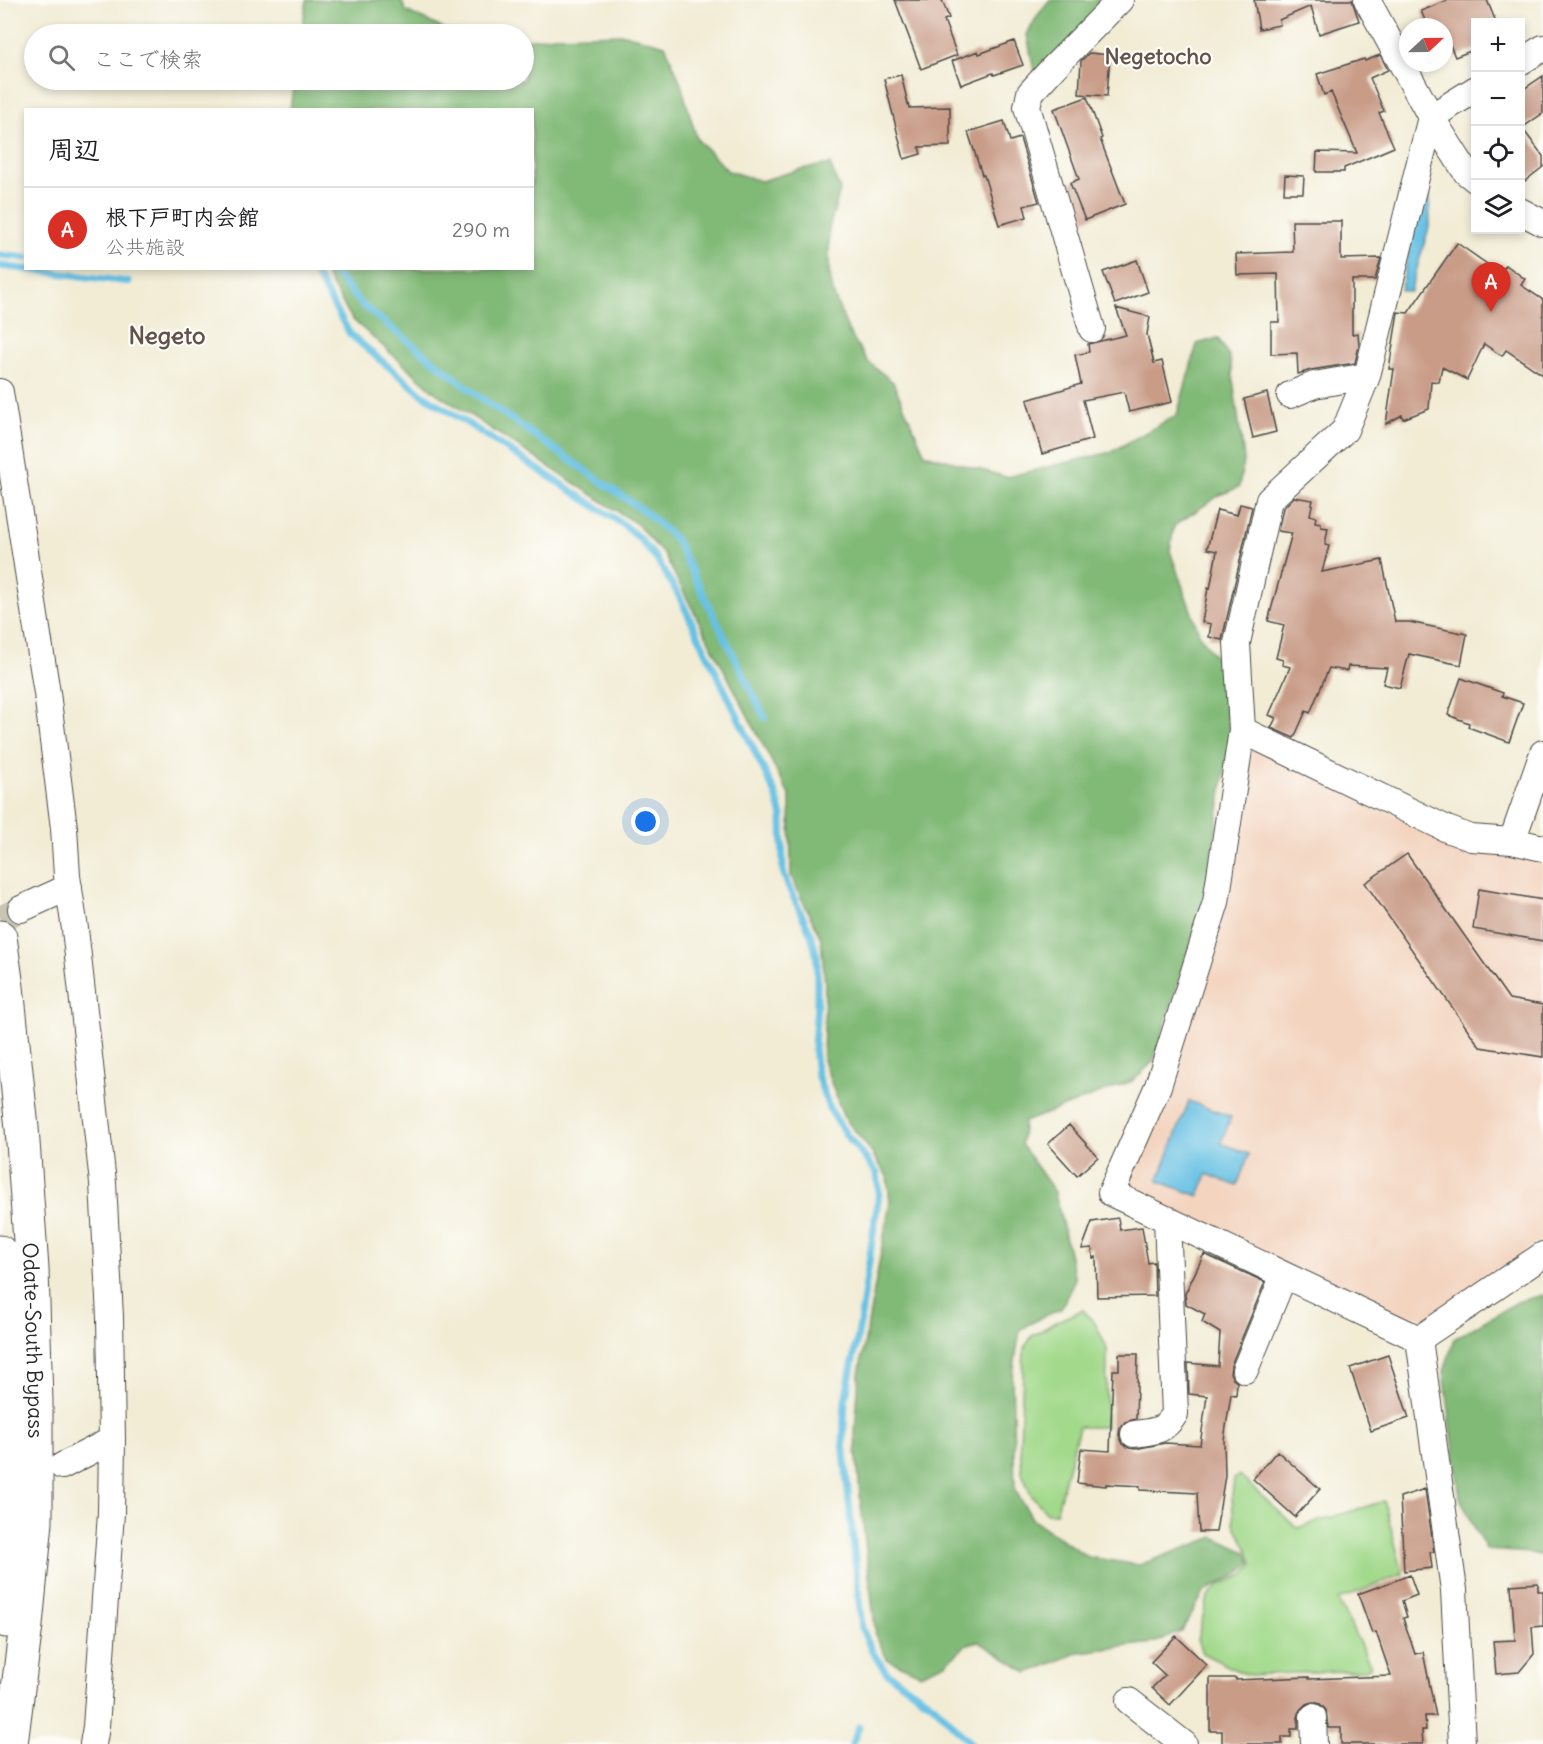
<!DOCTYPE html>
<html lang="ja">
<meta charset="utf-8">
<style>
body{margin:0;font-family:Delius,"Klee One",sans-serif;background:#f6f6f6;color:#202124}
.controls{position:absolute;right:18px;top:18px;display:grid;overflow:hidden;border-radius:0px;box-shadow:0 3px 9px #0003}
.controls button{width:54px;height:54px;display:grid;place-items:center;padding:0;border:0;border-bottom:2px solid #e0e0e0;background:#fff;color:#202124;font:30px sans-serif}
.compass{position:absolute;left:1399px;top:18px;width:54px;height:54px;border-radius:50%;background:#fff;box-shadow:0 3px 9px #0003;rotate:68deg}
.you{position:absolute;left:646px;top:822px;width:21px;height:21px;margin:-15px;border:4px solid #fff;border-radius:50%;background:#1a73e8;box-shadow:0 0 0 9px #1a73e833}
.badge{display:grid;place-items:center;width:39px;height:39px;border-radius:50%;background:#d93025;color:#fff;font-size:20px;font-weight:700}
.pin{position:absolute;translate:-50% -50px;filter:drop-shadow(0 2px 3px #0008)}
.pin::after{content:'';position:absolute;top:32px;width:21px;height:18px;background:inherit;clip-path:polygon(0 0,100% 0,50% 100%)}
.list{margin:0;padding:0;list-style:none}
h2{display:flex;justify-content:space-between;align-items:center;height:78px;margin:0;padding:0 24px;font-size:26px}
h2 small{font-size:20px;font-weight:400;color:#757577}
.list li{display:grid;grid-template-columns:39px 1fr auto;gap:18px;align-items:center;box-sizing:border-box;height:84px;padding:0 24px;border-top:2px solid #e0e0e0}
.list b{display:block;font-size:22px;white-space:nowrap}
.list p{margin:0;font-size:20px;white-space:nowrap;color:#757577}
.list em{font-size:20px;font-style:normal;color:#757577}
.icon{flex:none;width:33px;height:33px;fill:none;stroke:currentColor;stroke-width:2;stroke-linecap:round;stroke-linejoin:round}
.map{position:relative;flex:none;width:1543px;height:1744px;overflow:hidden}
.search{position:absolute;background:#fff;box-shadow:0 3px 9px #0003;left:24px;top:24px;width:510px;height:66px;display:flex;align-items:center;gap:15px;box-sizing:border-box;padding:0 21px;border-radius:33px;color:#757577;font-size:22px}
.panel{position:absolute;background:#fff;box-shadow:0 3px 9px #0003;left:24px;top:108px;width:510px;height:162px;border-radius:0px}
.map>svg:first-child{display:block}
.built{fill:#f3d4bf}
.green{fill:#a2d98b;stroke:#66825b;stroke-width:1.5}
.forest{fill:#81b977;stroke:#567251;stroke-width:1.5}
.water{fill:#67c1e4;stroke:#497688;stroke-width:1.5}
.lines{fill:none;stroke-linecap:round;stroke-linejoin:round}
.stream{stroke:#67c1e4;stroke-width:7}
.building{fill:#c99c88}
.minor-tunnel{stroke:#cac5b3;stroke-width:26;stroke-dasharray:26 13;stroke-linecap:butt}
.minor-casing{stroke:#494844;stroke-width:28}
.trunk-casing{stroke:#494844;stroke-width:35}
.minor{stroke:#fff;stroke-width:26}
.trunk{stroke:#fff;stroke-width:33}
.labels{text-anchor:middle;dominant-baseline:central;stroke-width:4.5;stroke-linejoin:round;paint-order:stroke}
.street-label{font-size:21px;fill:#2b2b2b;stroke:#fdfcf7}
.neighbourhood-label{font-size:22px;font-weight:bold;fill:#62534c;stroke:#fdfcf7}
.quarter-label{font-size:24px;font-weight:bold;fill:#62534c;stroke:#fdfcf7}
</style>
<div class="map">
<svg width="1543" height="1744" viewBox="0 0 1543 1744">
<rect width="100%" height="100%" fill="#fdfcf7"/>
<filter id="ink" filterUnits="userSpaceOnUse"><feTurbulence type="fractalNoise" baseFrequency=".0167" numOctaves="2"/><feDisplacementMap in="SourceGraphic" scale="12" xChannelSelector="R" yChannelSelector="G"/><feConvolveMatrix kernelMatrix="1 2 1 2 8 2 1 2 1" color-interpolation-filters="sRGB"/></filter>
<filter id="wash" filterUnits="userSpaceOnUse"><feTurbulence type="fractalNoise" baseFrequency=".008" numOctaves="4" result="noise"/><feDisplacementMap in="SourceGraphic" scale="24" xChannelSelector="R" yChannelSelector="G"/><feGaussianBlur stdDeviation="1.35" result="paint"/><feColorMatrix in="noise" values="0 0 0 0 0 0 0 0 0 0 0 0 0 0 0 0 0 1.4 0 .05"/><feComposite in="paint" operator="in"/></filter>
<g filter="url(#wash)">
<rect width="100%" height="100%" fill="#f2ecd5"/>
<!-- built -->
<path class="built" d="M 1252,743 L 1440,838 L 1498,853 L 1543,859 L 1543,1239 L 1426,1318 L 1376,1311 L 1124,1193 L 1247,819 Z"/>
<!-- green -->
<path class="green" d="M 1083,1310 L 1096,1325 L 1107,1348 L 1106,1427 L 1079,1427 L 1056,1513 L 1047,1513 L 1031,1495 L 1022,1473 L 1020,1443 L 1024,1348 L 1032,1336 L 1057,1321 Z
M 1239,1475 L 1297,1528 L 1384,1501 L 1403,1574 L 1338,1600 L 1371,1666 L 1366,1670 L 1250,1675 L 1240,1672 L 1202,1653 L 1197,1640 L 1208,1597 L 1218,1586 L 1243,1575 L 1253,1565 L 1246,1546 L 1234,1524 L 1232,1495 L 1234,1479 Z"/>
<!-- forest -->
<path class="forest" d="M 307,0 L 401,0 L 406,11 L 444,29 L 474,34 L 301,34 Z
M 1050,0 L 1112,0 L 1036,73 L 1033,66 L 1027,34 L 1038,15 Z
M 624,34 L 665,45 L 680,81 L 697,139 L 728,171 L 761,181 L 801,169 L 830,164 L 840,190 L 829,228 L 829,271 L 834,296 L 849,332 L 868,362 L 893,382 L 925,454 L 1006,477 L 1111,452 L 1177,415 L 1197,344 L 1218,338 L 1230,358 L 1244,459 L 1239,487 L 1220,495 L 1174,526 L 1170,551 L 1200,636 L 1222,666 L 1230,737 L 1207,891 L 1153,1062 L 1132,1081 L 1024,1122 L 1021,1144 L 1055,1192 L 1075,1279 L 1061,1309 L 1040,1318 L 1020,1330 L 1012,1379 L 1015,1490 L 1033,1520 L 1088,1557 L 1139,1565 L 1214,1537 L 1246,1552 L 1251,1564 L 1236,1575 L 1205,1591 L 1181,1632 L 1153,1643 L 1080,1652 L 1028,1673 L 978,1641 L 968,1644 L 946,1663 L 920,1674 L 887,1659 L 876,1636 L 861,1506 L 855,1435 L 859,1374 L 890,1202 L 887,1176 L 867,1146 L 843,1116 L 823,1060 L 825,983 L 821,939 L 791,876 L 790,797 L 665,556 L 637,524 L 436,393 L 352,319 L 322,269 L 532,268 L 532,110 L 290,110 L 294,80 L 524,80 L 524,40 L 554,36 Z
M 1543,1295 L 1543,1556 L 1531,1553 L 1487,1550 L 1477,1533 L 1460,1498 L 1444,1371 L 1454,1339 L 1517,1302 Z"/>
<!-- water -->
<path class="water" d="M 1419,196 L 1429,196 L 1430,224 L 1410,292 L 1401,290 Z
M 1189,1101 L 1231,1117 L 1221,1143 L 1249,1154 L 1237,1186 L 1207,1174 L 1199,1196 L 1158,1181 Z"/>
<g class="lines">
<!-- stream -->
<path class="stream" d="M 0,255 L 26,258
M 0,266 L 129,282
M 312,268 L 350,334 L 378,358 L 422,394 L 590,503 L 624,525 L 640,539 L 657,560 L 678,594 L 776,795 L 782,816 L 783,871 L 788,886 L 811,934 L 817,957 L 817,1004 L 814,1048 L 817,1074 L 829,1108 L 845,1133 L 877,1173 L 879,1192 L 860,1324 L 845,1401 L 843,1443 L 862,1629 L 873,1653 L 886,1672 L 934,1705 L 971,1744
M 330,268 L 361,304 L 481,398 L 648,514 L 676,540 L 765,718
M 852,1744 L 859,1727"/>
</g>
<g id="blocks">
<!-- building -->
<path class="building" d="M 895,0 L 942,0 L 949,18 L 944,20 L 957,55 L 921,69 Z
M 1254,0 L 1352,0 L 1359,21 L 1319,34 L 1311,6 L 1279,20 L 1280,25 L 1259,29 Z
M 1448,0 L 1487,0 L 1496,22 L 1476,22 L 1476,49 L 1455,57 L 1448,40 L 1444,42 L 1444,27 L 1428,27 L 1421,11 Z
M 1014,41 L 1023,65 L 994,75 L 993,73 L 961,85 L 952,61 L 978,51 L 979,54 Z
M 1089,53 L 1110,55 L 1107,96 L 1079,94 L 1081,61 Z
M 1380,55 L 1388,70 L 1370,78 L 1384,111 L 1379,113 L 1394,147 L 1344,168 L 1344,172 L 1316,172 L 1317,152 L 1357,153 L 1331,92 L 1324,95 L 1317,74 L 1364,59 L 1365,61 Z
M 901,75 L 909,108 L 950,107 L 950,146 L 919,147 L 921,154 L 904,159 L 884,79 Z
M 1543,76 L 1543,113 L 1522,128 L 1543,156 L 1543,167 L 1521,184 L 1521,91 Z
M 1087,97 L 1102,138 L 1100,139 L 1125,204 L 1085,220 L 1070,183 L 1079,179 L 1054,109 Z
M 1004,121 L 1010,141 L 1020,138 L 1039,202 L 1024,206 L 1027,217 L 999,225 L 984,175 L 982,175 L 968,132 Z
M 1285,175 L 1304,176 L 1303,193 L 1284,193 Z
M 1292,221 L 1341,221 L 1341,259 L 1381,258 L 1375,280 L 1352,280 L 1352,334 L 1358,333 L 1359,346 L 1355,363 L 1311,370 L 1298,374 L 1297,353 L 1271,354 L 1271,322 L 1279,322 L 1278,274 L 1237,275 L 1236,254 L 1293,252 Z
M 1457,243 L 1500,273 L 1506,265 L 1525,279 L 1521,285 L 1543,300 L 1543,375 L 1506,350 L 1502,356 L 1484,344 L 1467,380 L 1442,367 L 1439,382 L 1431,381 L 1429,409 L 1403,419 L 1402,415 L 1386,424 L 1394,369 L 1389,369 L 1398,312 L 1408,313 Z
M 1137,260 L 1148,292 L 1115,304 L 1103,272 Z
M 1116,308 L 1150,317 L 1147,334 L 1154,363 L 1162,361 L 1172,402 L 1129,412 L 1124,392 L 1083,400 L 1093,439 L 1042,454 L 1027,400 L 1081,384 L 1075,355 L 1089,352 L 1088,344 L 1126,335 Z
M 1267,393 L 1276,432 L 1253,438 L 1244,399 Z
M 1294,497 L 1313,500 L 1310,515 L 1316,517 L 1315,522 L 1321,523 L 1321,527 L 1328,528 L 1325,545 L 1329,546 L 1322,572 L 1382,560 L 1395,622 L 1409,622 L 1467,634 L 1461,665 L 1409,654 L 1400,688 L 1383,684 L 1387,668 L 1348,666 L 1347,671 L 1329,668 L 1310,713 L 1306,711 L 1294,738 L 1271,728 L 1276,718 L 1269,715 L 1290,667 L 1282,665 L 1283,660 L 1276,658 L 1284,625 L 1268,621 L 1292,533 L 1278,531 L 1283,508 Z
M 1240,504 L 1252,507 L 1222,640 L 1209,637 L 1211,624 L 1202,622 L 1208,588 L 1210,589 L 1217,551 L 1207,549 L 1217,510 L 1237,515 Z
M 1461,678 L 1503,693 L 1502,696 L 1523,703 L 1509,742 L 1468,727 L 1469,723 L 1448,715 Z
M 1407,854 L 1509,999 L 1543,1005 L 1543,1057 L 1480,1047 L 1365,883 Z
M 1479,889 L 1543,900 L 1543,941 L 1473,929 Z
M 1069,1125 L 1098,1157 L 1077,1176 L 1048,1144 Z
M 1118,1218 L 1120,1230 L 1142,1227 L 1148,1263 L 1154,1262 L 1155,1296 L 1097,1297 L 1096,1257 L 1093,1258 L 1092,1248 L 1082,1249 L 1092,1222 Z
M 1204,1254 L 1265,1282 L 1231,1365 L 1230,1373 L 1233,1379 L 1237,1382 L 1236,1395 L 1231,1394 L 1224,1440 L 1225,1475 L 1216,1532 L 1199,1532 L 1197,1493 L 1140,1490 L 1140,1486 L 1106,1484 L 1106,1486 L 1077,1483 L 1081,1449 L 1110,1451 L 1113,1370 L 1119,1370 L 1119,1354 L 1138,1354 L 1136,1419 L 1125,1422 L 1120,1428 L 1119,1435 L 1123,1444 L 1129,1448 L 1135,1449 L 1165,1443 L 1200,1445 L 1207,1396 L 1189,1394 L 1188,1363 L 1218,1366 L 1220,1333 L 1202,1322 L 1205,1314 L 1186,1304 L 1185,1294 Z
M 1388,1355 L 1409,1418 L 1371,1431 L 1350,1368 Z
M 1277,1451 L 1320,1489 L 1295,1517 L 1253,1479 Z
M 1425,1489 L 1434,1552 L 1430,1552 L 1432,1568 L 1404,1571 L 1400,1497 Z
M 1410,1575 L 1417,1595 L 1402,1601 L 1407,1617 L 1403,1618 L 1415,1654 L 1423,1652 L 1436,1716 L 1425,1716 L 1426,1730 L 1422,1730 L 1423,1744 L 1341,1744 L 1341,1728 L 1328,1728 L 1326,1710 L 1320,1704 L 1313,1702 L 1306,1704 L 1300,1710 L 1298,1718 L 1298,1729 L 1291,1729 L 1291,1737 L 1282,1737 L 1282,1744 L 1222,1744 L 1222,1731 L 1210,1731 L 1210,1678 L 1236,1678 L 1236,1680 L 1309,1677 L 1309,1679 L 1391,1676 L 1376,1632 L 1372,1633 L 1358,1594 Z
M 1538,1583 L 1538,1591 L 1543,1591 L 1543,1626 L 1532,1627 L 1534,1654 L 1519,1672 L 1496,1674 L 1493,1641 L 1515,1640 L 1511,1585 Z
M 1176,1636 L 1207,1665 L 1170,1705 L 1152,1688 L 1165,1675 L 1151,1662 Z"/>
</g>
</g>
<g filter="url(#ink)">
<use href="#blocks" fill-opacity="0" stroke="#494844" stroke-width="1.5"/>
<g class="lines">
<!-- minor-tunnel -->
<path class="minor-tunnel" d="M 0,919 L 21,909"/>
<defs>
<path id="minor" d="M 1367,0 L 1431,117 L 1466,172 L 1476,180
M 1520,62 L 1543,48
M 1520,211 L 1543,223
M 1092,329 L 1027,107 L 1030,93 L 1053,68 L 1120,0
M 0,392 L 47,693 L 64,828 L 67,876 L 75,929 L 103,1183 L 110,1317 L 112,1440 L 111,1513 L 96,1727 L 93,1744
M 1290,395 L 1314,385 L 1367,376
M 1242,730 L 1447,829 L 1471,838 L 1512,841 L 1543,848
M 1512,841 L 1543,753
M 21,909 L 69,887
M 1419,1339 L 1111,1193 L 1158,1086 L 1216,902 L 1242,730 L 1237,643 L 1269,500 L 1345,430 L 1367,376 L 1431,117 L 1476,89
M 1419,1339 L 1454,1590 L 1462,1744
M 1419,1339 L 1543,1255
M 1245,1370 L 1284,1275
M 1134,1434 C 1154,1431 1164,1432 1175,1414 L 1167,1219
M 62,1466 L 112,1440
M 1129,1701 L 1184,1744
M 1313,1717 L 1314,1744"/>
<g id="trunk">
<path id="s1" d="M 0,937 L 7,987 L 22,1128 L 32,1269 L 36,1402 L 36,1522 L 26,1625 L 11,1744"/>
<path d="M 0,1252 C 9,1374 10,1498 6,1621"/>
</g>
</defs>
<!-- minor casing -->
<use href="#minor" class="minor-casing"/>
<!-- trunk casing -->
<use href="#trunk" class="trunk-casing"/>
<!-- minor -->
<use href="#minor" class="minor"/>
<!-- trunk -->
<use href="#trunk" class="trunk"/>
</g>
</g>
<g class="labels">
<!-- street labels -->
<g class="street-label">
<text stroke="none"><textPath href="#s1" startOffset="405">Odate-South Bypass</textPath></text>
</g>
<!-- neighbourhood labels -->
<g class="neighbourhood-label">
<text x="1158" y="56">Negetocho</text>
</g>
<!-- quarter labels -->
<g class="quarter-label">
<text x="167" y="335">Negeto</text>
</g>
</g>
</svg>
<div class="controls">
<button>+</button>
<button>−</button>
<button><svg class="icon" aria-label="locate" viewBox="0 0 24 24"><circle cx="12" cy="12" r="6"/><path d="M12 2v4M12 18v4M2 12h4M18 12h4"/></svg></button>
<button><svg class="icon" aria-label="layers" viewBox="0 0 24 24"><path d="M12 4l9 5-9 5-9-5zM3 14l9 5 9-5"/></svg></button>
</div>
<svg class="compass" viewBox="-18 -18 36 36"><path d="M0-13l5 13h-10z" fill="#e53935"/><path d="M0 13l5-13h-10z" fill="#757577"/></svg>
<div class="you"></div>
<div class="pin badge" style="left:1491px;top:312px">A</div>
<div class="search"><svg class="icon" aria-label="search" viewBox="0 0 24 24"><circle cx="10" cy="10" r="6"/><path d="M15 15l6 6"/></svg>ここで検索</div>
<section class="panel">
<h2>周辺<small></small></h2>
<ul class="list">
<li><span class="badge">A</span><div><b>根下戸町内会館</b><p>公共施設</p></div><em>290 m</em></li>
</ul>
</section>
</div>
